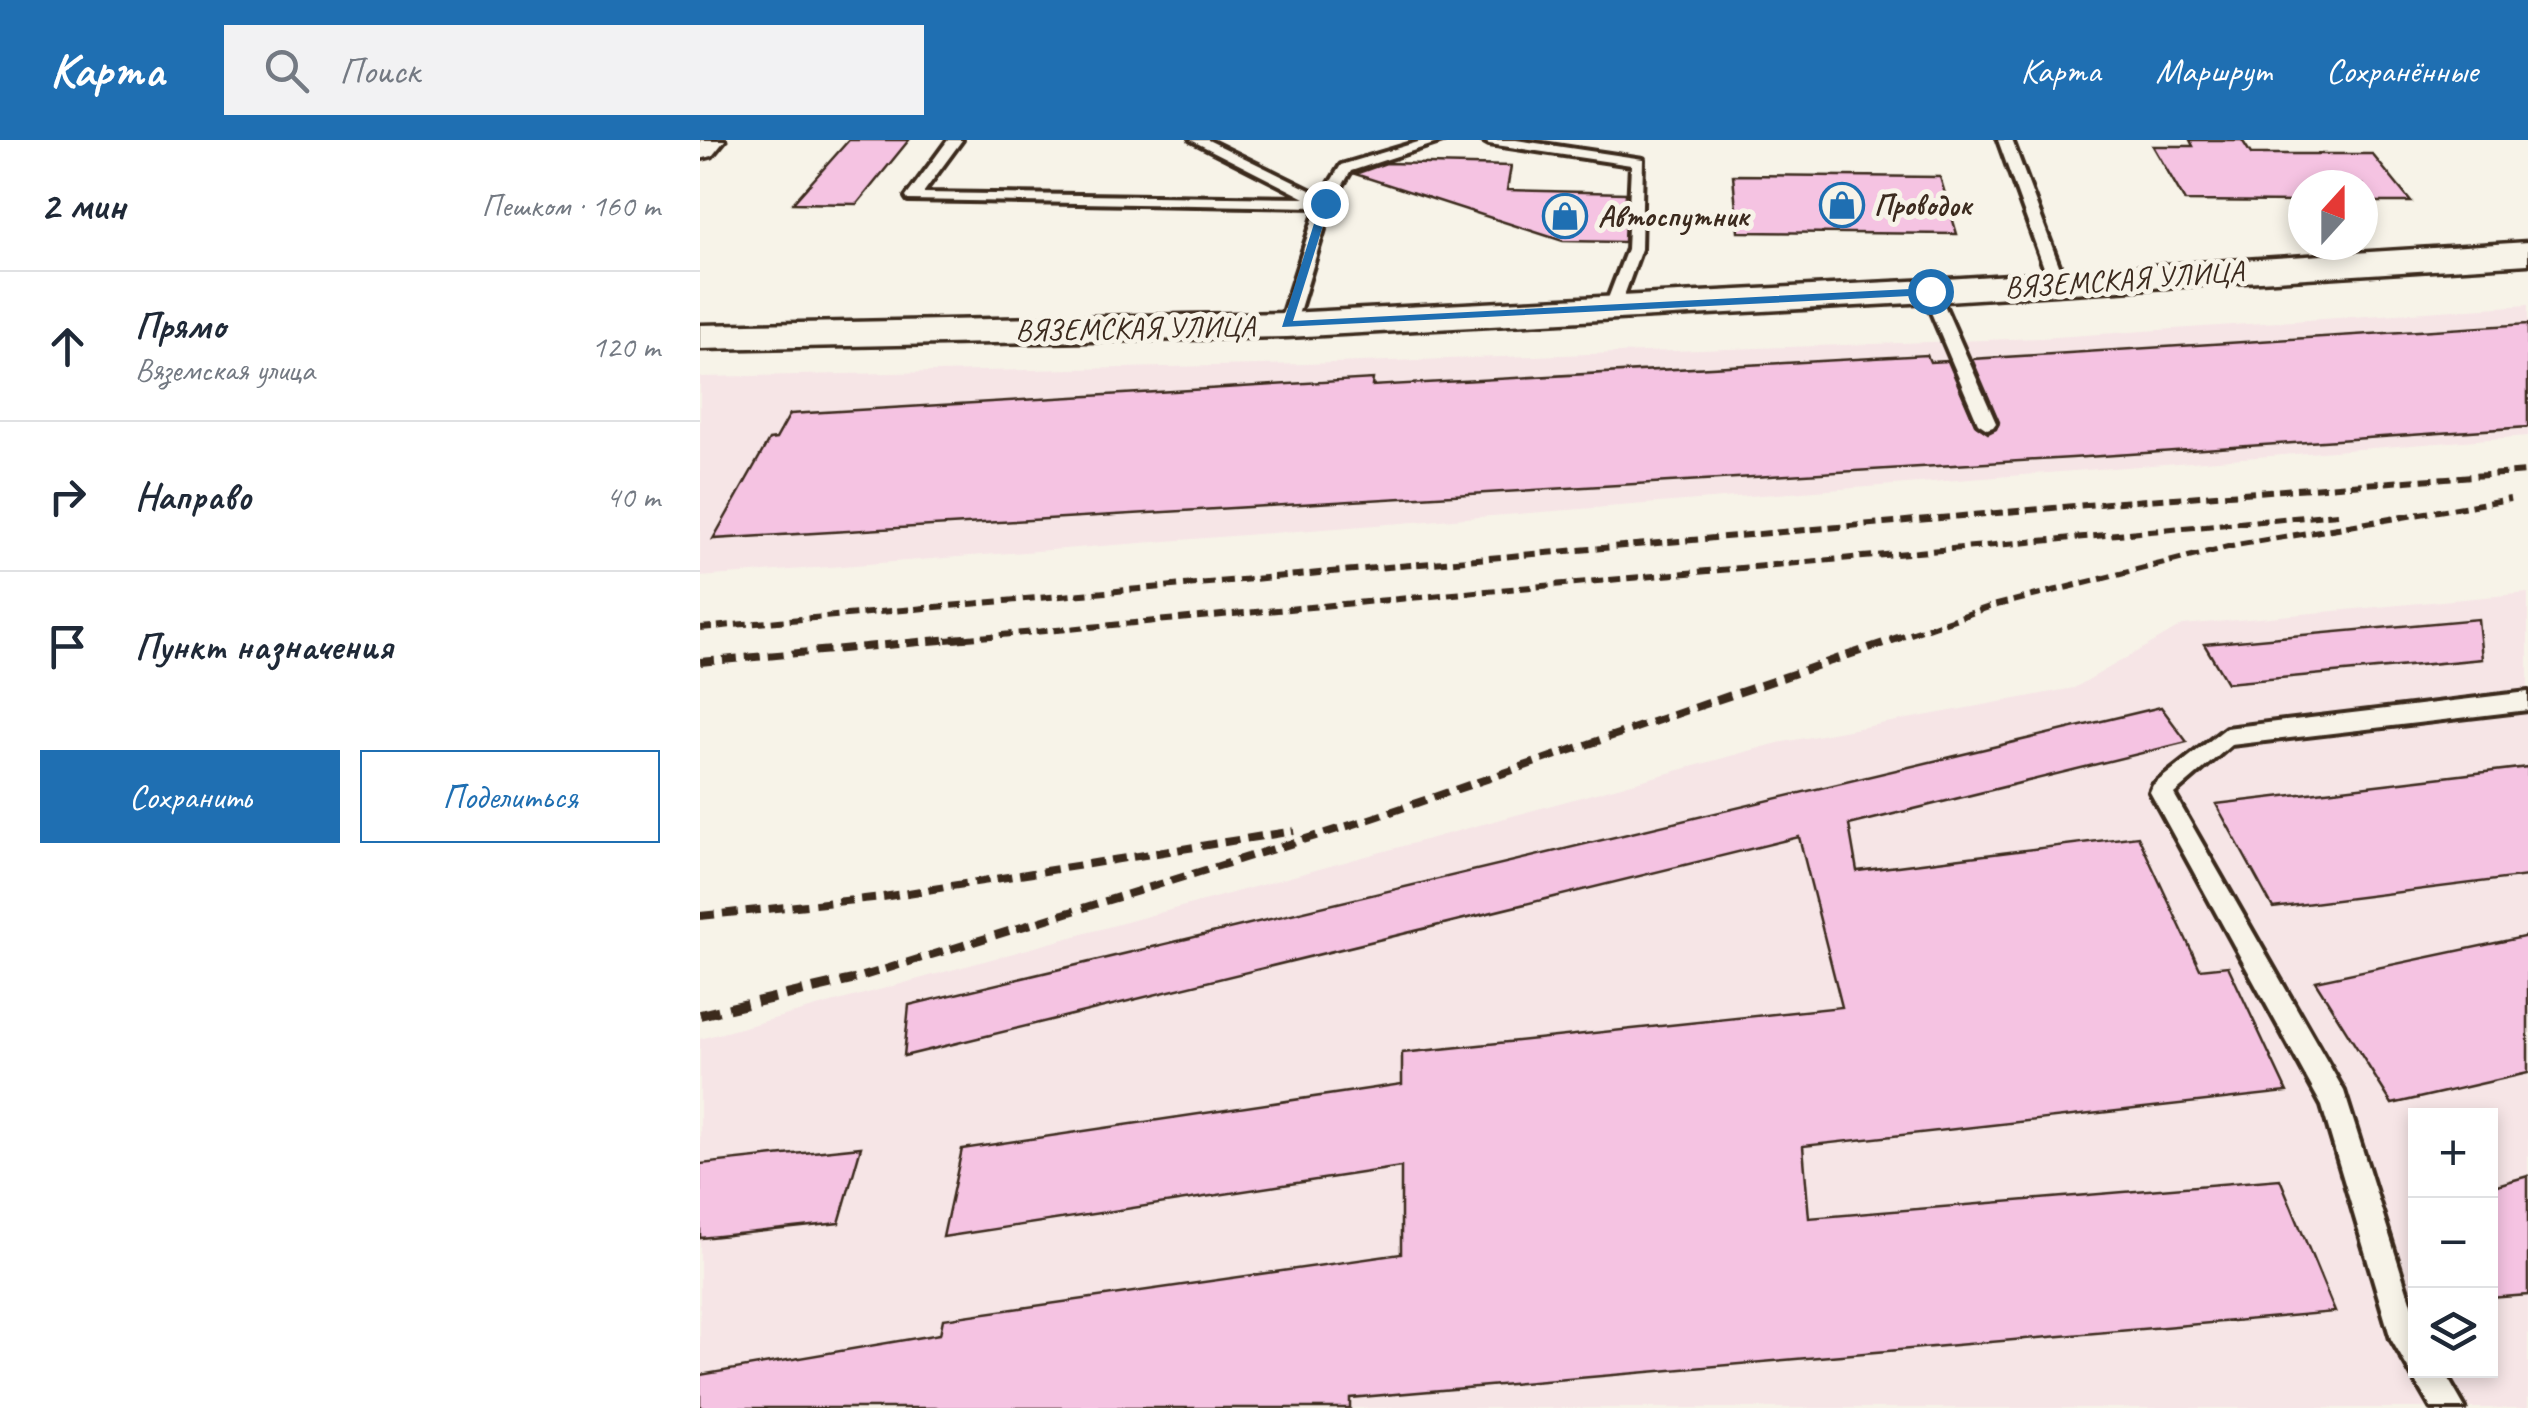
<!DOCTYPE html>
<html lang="ru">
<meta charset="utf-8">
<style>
body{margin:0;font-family:Caveat,sans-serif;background:#f2f2f3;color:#1f2937}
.controls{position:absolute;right:30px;bottom:30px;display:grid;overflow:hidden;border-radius:0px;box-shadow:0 5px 15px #0003}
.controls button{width:90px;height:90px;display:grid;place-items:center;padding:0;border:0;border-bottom:2px solid #e0e1e3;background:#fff;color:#1f2937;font:50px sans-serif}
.compass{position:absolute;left:1588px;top:30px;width:90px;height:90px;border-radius:50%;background:#fff;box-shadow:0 5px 15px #0003;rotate:21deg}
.stop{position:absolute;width:30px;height:30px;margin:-22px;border:8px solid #1f6fb2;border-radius:50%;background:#fff}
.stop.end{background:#1f6fb2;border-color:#fff;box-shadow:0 2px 10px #0008}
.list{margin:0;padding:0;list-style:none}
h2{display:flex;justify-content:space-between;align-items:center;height:130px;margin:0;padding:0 40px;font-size:42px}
h2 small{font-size:32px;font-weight:400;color:#747a83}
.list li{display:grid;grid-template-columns:65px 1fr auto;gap:30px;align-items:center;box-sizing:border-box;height:150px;padding:0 40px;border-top:2px solid #e0e1e3}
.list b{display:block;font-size:38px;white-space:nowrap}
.list p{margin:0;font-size:32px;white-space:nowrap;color:#747a83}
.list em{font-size:32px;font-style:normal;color:#747a83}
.actions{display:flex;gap:20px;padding:30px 40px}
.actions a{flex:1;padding:22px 0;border:2px solid #1f6fb2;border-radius:0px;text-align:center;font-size:35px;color:#1f6fb2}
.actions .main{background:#1f6fb2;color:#fff}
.icon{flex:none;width:55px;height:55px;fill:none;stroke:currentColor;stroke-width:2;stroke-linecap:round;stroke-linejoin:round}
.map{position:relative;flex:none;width:1828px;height:1268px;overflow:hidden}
header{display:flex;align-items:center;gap:60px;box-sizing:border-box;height:140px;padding:0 50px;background:#1f6fb2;color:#fff}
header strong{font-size:48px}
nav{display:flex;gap:55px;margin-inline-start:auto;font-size:35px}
.search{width:700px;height:90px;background:#f2f2f3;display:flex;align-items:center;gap:25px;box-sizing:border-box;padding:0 35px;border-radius:0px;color:#747a83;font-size:38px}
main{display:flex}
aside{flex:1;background:#fff}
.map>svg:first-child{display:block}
.built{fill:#f6e5e6;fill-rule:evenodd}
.building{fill:#f5c3e2;stroke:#3b2a1e;stroke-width:2.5}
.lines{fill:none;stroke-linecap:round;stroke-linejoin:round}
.lane-casing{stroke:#3b2a1e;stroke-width:8}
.secondary-casing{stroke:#3b2a1e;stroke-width:7}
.lane{fill:#f7f3e8;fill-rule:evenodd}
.secondary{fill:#f7f3e8;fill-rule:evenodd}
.rail-far2{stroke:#3b2a1e;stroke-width:6;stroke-dasharray:12 6;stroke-linecap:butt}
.rail-far1{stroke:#3b2a1e;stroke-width:8;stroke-dasharray:15 8;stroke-linecap:butt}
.rail{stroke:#3b2a1e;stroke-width:10;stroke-dasharray:19 10;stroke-linecap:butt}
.route{fill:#1f6fb2}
.labels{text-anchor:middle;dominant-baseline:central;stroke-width:10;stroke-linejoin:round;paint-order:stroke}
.far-poi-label{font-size:30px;font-weight:bold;fill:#3b2a1e;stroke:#f7f3e8;text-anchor:start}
.far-street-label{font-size:30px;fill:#3b2a1e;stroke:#f7f3e8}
</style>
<header>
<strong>Карта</strong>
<div class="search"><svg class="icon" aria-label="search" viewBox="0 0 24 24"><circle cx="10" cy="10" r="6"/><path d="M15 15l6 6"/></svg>Поиск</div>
<nav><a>Карта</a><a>Маршрут</a><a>Сохранённые</a></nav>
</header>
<main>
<aside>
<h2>2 мин<small>Пешком · 160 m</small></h2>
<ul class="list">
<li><svg class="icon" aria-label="ahead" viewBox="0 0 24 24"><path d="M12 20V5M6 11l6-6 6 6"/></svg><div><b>Прямо</b><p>Вяземская улица</p></div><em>120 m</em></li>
<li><svg class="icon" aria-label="right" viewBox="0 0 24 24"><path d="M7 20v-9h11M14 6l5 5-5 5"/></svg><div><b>Направо</b></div><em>40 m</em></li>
<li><svg class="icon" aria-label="arrive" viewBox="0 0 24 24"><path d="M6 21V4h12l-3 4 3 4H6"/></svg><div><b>Пункт назначения</b></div></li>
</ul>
<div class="actions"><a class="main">Сохранить</a><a>Поделиться</a></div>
</aside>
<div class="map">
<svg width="1828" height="1268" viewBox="0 0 1828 1268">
<rect width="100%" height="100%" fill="#f7f3e8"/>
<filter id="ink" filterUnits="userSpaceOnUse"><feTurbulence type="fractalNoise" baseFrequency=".01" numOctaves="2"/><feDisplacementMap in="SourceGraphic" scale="20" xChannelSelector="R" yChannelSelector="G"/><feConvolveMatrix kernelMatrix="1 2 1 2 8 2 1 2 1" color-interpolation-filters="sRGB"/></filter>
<g filter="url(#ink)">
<!-- built -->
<path class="built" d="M 1828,165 L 1828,296 L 0,437 L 0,237 L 605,224 L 1341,198 Z
M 1828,453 L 1828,1268 L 0,1268 L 0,899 L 1078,603 L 1374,548 L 1483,485 ZM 1716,976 L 1790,976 L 1790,1230 L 1716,1230 Z"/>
<!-- building -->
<path class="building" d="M 149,0 L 209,0 L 157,64 L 93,63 Z
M 1490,0 L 1542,0 L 1551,14 L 1672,14 L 1711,62 L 1663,62 L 1663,45 L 1603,45 L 1603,62 L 1485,61 L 1453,6 L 1493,6 Z
M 686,23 L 811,26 L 807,50 L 926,53 L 924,102 L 863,101 L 655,34 Z
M 1033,35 L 1240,37 L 1257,94 L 1038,92 Z
M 1828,184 L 1828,287 L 1372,318 L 13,399 L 69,300 L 76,299 L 90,274 L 673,239 L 672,246 L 1227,215 L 1230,222 L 1248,221 L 1275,284 L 1288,293 L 1296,289 L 1299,282 L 1272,219 Z
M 1778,479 L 1782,519 L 1527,543 L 1504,504 Z
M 1461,567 L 1487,602 L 1149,685 L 1157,731 L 1438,696 L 1500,829 L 1528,826 L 1587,952 L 1103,1006 L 1109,1078 L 1580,1039 L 1635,1172 L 650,1258 L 650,1268 L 0,1268 L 0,1235 L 240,1194 L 243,1179 L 701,1114 L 701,1027 L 243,1097 L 262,1009 L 702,944 L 702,913 L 1142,867 L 1099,697 L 204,916 L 209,865 Z
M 1828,627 L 1828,736 L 1573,768 L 1516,664 Z
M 1828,796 L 1828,933 L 1692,964 L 1615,841 Z
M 161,1007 L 139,1083 L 0,1098 L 0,1024 Z
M 1828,1036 L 1828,1155 L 1790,1158 L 1790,1047 Z"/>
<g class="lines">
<defs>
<path id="lane" d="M 248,0 L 262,0 L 223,53 L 605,58 L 491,0 L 508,0 L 622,56 L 641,25 L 725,0 L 746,0 L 651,31 L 632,63 L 595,185 L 587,190 L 579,185 L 617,67 L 208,60 L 206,57 Z
M 782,0 L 816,0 L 943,19 L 941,109 L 918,172 L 904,169 L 927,109 L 931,25 L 789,4 Z
M 1298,0 L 1312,0 L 1366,144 L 1363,147 L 1350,144 Z
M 1230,146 L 1238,151 L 1296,283 L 1293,287 L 1287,289 L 1278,283 L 1222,151 Z
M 1828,552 L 1828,570 L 1531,605 L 1474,654 L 1644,951 L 1716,1180 L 1716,1230 L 1743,1230 L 1765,1268 L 1731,1268 L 1691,1199 L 1622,966 L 1450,652 L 1453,645 L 1526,588 Z"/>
<path id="secondary" d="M 0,0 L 25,0 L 12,16 L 0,19 Z
M 1828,102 L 1828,124 L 1230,162 L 587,197 L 0,209 L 0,185 L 587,173 L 1230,140 Z"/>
</defs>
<!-- lane casing -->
<use href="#lane" class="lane-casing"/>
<!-- secondary casing -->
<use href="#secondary" class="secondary-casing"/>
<!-- lane -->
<use href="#lane" class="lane"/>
<!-- secondary -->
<use href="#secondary" class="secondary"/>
<!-- rail-far2 -->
<path class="rail-far2" d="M 0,488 L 1420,362 L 1828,332
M 246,500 L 1638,374
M 1193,500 L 1289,467 L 1536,405 L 1810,359"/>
<!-- rail-far1 -->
<path class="rail-far1" d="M 0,522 L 274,497
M 0,776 L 183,757 L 594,691
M 141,843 L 667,680 L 1201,497"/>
<!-- rail -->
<path class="rail" d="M 0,875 L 152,840"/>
</g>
</g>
<!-- route -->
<path class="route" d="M 621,61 L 630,63 L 593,181 L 1230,148 L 1236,151 L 1230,155 L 582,187 Z"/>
<!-- icons -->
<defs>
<symbol id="shop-ring" viewBox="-11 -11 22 22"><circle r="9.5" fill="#f7f3e8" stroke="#1f6fb2" stroke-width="1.5"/><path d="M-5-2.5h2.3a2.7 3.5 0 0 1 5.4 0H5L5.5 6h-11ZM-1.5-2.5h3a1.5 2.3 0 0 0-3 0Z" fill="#1f6fb2"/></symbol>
</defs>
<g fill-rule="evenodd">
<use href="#shop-ring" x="1117" y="40" width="50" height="50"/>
<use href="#shop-ring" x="840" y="51" width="50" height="50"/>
</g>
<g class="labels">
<!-- far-poi labels -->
<g class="far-poi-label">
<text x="1174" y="65">Проводок</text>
<text x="898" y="76">Автоспутник</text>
</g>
<!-- far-street labels -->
<g class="far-street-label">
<text transform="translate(1424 139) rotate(-4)">ВЯЗЕМСКАЯ УЛИЦА</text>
<text transform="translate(435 188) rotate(-1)">ВЯЗЕМСКАЯ УЛИЦА</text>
</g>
</g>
</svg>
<div class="controls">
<button>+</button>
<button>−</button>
<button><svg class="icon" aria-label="layers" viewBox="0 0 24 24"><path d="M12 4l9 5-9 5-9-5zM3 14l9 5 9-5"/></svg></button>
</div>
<svg class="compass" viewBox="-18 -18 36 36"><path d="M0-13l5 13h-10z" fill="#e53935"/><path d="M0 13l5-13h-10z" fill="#747a83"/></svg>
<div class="stop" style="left:1230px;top:151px"></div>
<div class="stop end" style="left:625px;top:63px"></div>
</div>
</main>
